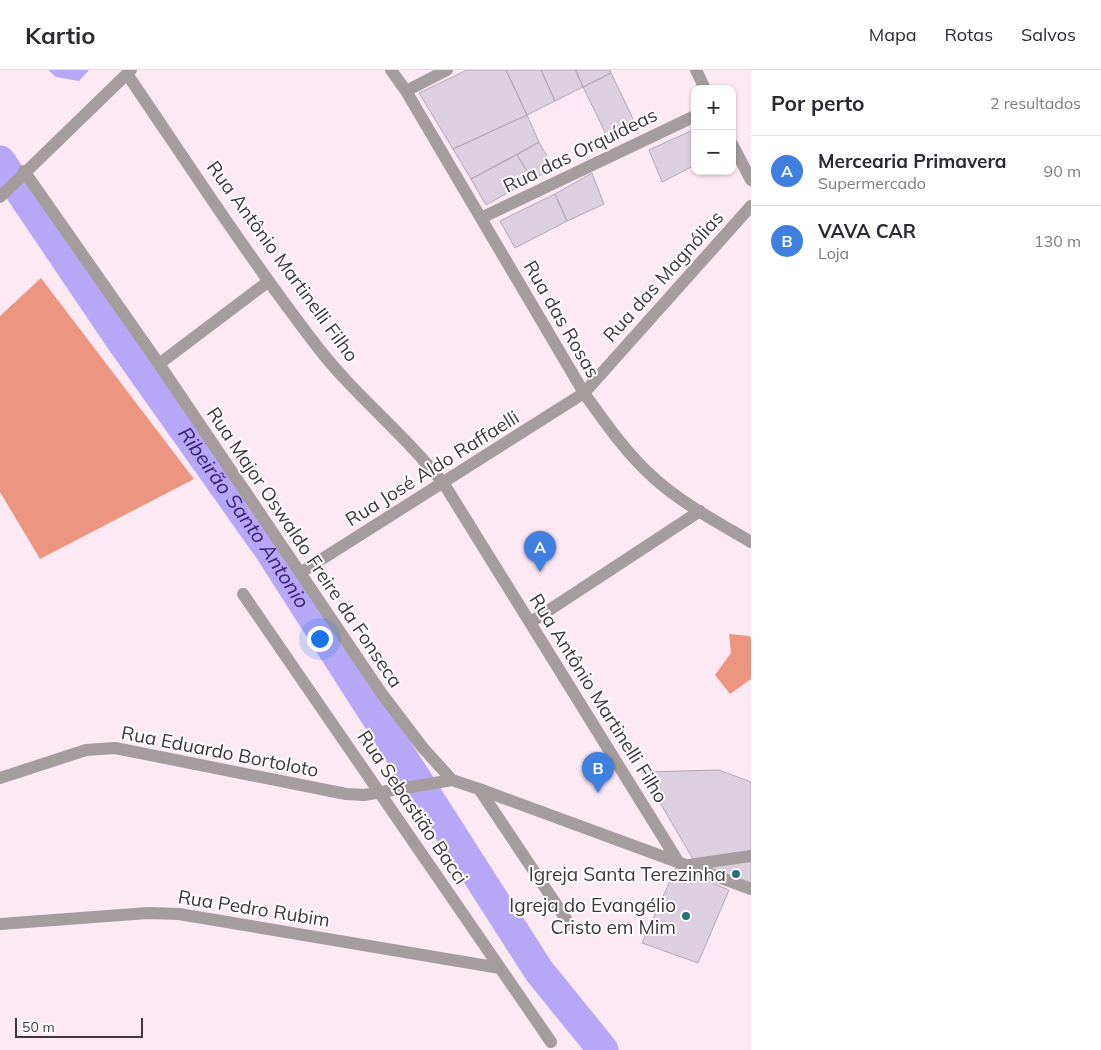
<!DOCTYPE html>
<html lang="pt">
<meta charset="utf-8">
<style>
body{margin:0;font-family:Mulish,sans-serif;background:#f7f7f7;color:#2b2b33}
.controls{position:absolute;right:15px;top:15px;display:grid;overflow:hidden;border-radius:10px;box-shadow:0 1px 4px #0004}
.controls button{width:45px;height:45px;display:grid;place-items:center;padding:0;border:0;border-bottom:1px solid #e1e1e2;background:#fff;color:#2b2b33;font:25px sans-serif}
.scale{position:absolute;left:15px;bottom:12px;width:128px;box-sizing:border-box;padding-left:5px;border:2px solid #3f373b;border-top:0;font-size:14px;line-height:18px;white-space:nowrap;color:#3f373b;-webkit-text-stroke:4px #fff;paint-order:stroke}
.you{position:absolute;left:319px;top:568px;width:18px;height:18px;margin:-12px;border:4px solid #fff;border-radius:50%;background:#1a73e8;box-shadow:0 0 0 8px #1a73e833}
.badge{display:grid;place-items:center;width:32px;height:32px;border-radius:50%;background:#ea580c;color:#fff;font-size:16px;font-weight:700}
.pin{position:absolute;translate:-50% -41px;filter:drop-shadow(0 1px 2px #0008)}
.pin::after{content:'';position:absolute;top:26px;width:18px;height:15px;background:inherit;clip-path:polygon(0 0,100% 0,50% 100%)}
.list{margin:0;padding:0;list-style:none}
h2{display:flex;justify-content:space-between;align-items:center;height:65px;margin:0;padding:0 20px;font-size:21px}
h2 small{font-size:16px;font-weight:400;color:#7c7c81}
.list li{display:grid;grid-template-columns:32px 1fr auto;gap:15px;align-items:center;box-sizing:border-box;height:70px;padding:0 20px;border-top:1px solid #e1e1e2}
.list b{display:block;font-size:19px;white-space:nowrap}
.list p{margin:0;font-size:16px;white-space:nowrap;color:#7c7c81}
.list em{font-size:16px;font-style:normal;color:#7c7c81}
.map{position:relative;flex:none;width:751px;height:980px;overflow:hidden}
header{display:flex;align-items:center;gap:30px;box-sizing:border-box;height:70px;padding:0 25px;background:#fff;border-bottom:1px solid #e1e1e2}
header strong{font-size:24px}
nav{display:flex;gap:28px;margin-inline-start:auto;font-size:18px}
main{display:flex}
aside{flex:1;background:#fff}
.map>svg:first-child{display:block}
.forest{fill:#ec9581}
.water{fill:#b6a8f6}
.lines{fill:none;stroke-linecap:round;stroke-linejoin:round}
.river{stroke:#b6a8f6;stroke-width:31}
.building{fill:#dcd0e0;stroke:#b3a8b7}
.street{stroke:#a59c9d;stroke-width:12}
.poi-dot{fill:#2a6f7e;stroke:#fff;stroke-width:2}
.labels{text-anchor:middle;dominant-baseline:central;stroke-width:4;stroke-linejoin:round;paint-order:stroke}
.street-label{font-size:19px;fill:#3f373b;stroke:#fff}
.poi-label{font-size:19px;fill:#3f373b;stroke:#fff;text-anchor:end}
.water-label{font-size:20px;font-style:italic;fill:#3a1e75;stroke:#fff}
</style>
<header>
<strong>Kartio</strong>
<nav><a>Mapa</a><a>Rotas</a><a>Salvos</a></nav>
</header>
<main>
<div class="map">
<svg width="751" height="980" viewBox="0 0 751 980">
<rect width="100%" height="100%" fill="#fde9f4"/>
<!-- forest -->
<path class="forest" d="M 41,208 L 194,409 L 40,489 L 0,422 L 0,246 Z
M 729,564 L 749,566 L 751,568 L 751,609 L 730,624 L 715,605 L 731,583 Z"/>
<!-- water -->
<path class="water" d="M 48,0 L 89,0 L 79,11 L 56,7 Z"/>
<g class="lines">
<!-- river -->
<path class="river" id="s1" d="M 0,91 L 123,273 L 269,479 L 539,901 L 603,980"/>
</g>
<!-- building -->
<path class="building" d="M 467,0 L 506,0 L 527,45 L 453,79 L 419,23 Z
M 506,0 L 541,0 L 555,31 L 527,45 Z
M 541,0 L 575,0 L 583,17 L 555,31 Z
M 576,0 L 610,0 L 611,3 L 583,17 Z
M 611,3 L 637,57 L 609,70 L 583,17 Z
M 527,45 L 539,72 L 471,109 L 453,79 Z
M 695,59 L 695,95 L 662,112 L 649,80 Z
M 539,72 L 554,99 L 532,109 L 517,85 Z
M 517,85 L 532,109 L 486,135 L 471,109 Z
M 592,103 L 604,134 L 567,151 L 555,124 Z
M 555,124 L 567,151 L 515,178 L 500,151 Z
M 719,700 L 751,712 L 751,781 L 693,789 L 642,702 Z
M 751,791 L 751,815 L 702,798 Z
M 676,798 L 729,820 L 698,893 L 642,873 Z"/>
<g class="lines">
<!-- street -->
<path class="street" d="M 391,0 L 406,21 L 584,323 C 606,354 627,384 655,409 C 683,434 719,453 751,472
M 696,0 L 705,19
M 127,4 C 189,95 249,188 316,275 C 354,325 405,364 444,414 L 679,793
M 406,21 L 447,0
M 732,74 L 751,110
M 24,101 L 159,294 L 382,624 L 423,678 L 452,710 L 479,719 L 570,855
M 0,127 L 131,0
M 481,148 L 695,46
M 159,294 L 269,211
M 300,503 L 584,323 L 751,136
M 243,524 L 551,972
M 531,552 L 700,441
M 0,708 L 86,680 L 115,678 L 346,724 L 364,725 L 452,710
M 479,719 L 751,819
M 689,795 L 751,786
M 0,854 L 148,843 L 179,844 L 500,898"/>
</g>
<!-- markers -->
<g class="poi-dot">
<circle cx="736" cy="804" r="5"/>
<circle cx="686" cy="846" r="5"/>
</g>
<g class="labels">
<!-- street labels -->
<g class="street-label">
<text transform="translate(580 80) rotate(-26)">Rua das Orquídeas</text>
<text transform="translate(283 191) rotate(54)">Rua Antônio Martinelli Filho</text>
<text transform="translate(663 206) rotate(-48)">Rua das Magnólias</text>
<text transform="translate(562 249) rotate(60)">Rua das Rosas</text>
<text transform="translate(432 398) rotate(-32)">Rua José Aldo Raffaelli</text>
<text transform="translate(305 477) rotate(56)">Rua Major Oswaldo Freire da Fonseca</text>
<text transform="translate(599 628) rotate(58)">Rua Antônio Martinelli Filho</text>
<text transform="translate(220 681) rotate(11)">Rua Eduardo Bortoloto</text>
<text transform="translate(413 737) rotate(56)">Rua Sebastião Bacci</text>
<text transform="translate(254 838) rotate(9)">Rua Pedro Rubim</text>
</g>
<!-- poi labels -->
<g class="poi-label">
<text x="726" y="804">Igreja Santa Terezinha</text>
<text x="676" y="835">Igreja do Evangélio<tspan x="676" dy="22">Cristo em Mim</tspan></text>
</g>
<!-- water labels -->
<g class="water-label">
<text stroke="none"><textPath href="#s1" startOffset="432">Ribeirão Santo Antonio</textPath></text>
</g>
</g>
</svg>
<div class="controls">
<button>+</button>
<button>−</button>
</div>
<div class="scale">50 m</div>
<div class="you"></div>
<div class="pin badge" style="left:540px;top:502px;background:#3f7fe0">A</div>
<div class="pin badge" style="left:598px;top:723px;background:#3f7fe0">B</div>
</div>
<aside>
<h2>Por perto<small>2 resultados</small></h2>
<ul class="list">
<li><span class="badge" style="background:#3f7fe0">A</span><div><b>Mercearia Primavera</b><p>Supermercado</p></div><em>90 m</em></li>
<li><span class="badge" style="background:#3f7fe0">B</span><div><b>VAVA CAR</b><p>Loja</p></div><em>130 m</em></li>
</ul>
</aside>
</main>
